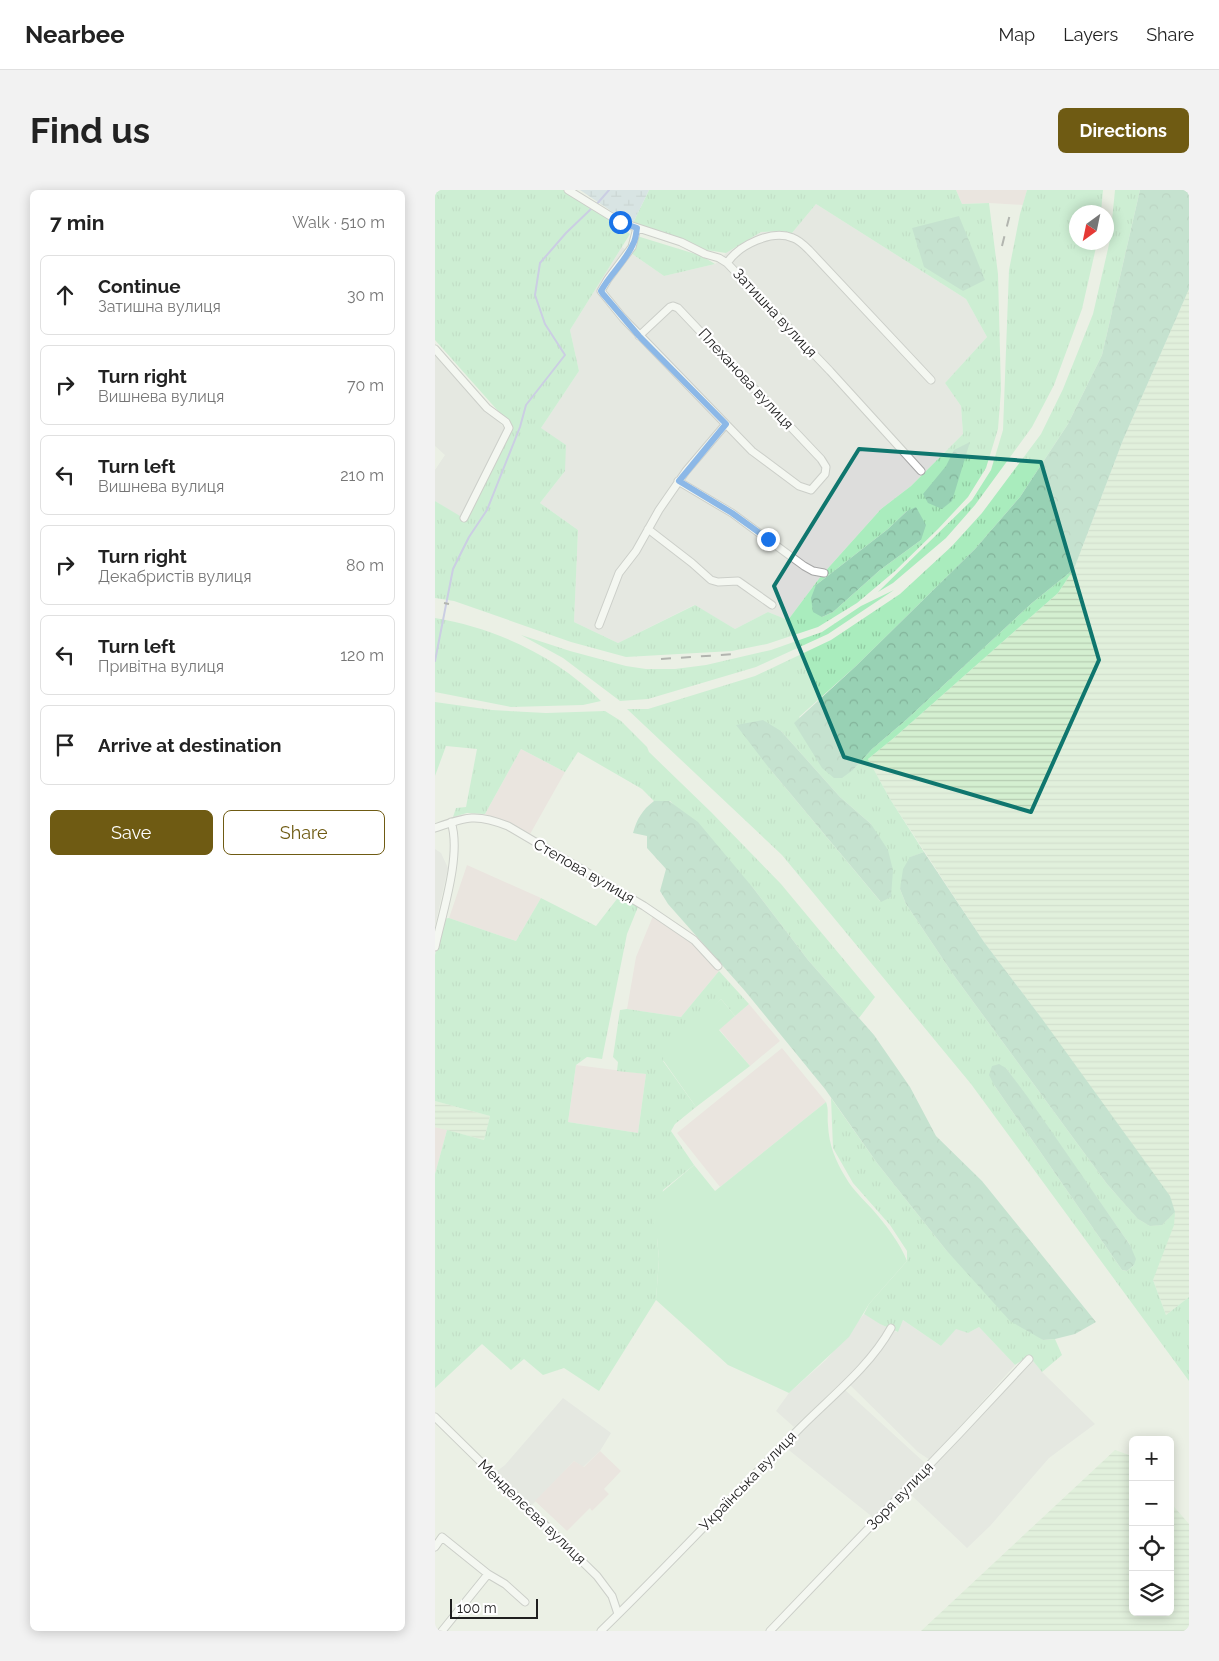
<!DOCTYPE html>
<meta charset="utf-8">
<style>
body{margin:0;font-family:Raleway,sans-serif;background:#f2f2f2;color:#222}
.controls{position:absolute;right:15px;bottom:15px;display:grid;overflow:hidden;border-radius:8px;box-shadow:0 2px 12px #0003}
.controls button{width:45px;height:45px;display:grid;place-items:center;padding:0;border:0;border-bottom:1px solid #e0e0e0;background:#fff;color:#222;font:25px sans-serif}
.compass{position:absolute;left:634px;top:15px;width:45px;height:45px;border-radius:50%;background:#fff;box-shadow:0 2px 12px #0003;rotate:213deg}
.scale{position:absolute;left:15px;bottom:12px;width:88px;box-sizing:border-box;padding-left:5px;border:2px solid #1f1f1f;border-top:0;font-size:14px;line-height:18px;white-space:nowrap;color:#1f1f1f;-webkit-text-stroke:4px #fff;paint-order:stroke}
.stop{position:absolute;width:15px;height:15px;margin:-11px;border:4px solid #1a73e8;border-radius:50%;background:#fff}
.stop.end{background:#1a73e8;border-color:#fff;box-shadow:0 1px 5px #0008}
.list{margin:0;padding:0;list-style:none}
h2{display:flex;justify-content:space-between;align-items:center;height:65px;margin:0;padding:0 20px;font-size:21px}
h2 small{font-size:16px;font-weight:400;color:#767676}
.list li{display:grid;grid-template-columns:32px 1fr auto;gap:15px;align-items:center;box-sizing:border-box;height:80px;margin:0 10px 10px;padding:0 10px;border:1px solid #e0e0e0;border-radius:8px}
.list b{display:block;font-size:19px;white-space:nowrap}
.list p{margin:0;font-size:16px;white-space:nowrap;color:#767676}
.list em{font-size:16px;font-style:normal;color:#767676}
.actions{display:flex;gap:10px;padding:15px 20px}
.actions a{flex:1;padding:11px 0;border:1px solid #6f5b13;border-radius:8px;text-align:center;font-size:18px;color:#6f5b13}
.actions .main{background:#6f5b13;color:#fff}
.icon{flex:none;width:28px;height:28px;fill:none;stroke:currentColor;stroke-width:2;stroke-linecap:round;stroke-linejoin:round}
.map{position:relative;flex:none;width:754px;height:1441px;overflow:hidden;border-radius:8px}
header{display:flex;align-items:center;gap:30px;box-sizing:border-box;height:70px;padding:0 25px;background:#fff;border-bottom:1px solid #e0e0e0}
header strong{font-size:24px}
nav{display:flex;gap:28px;margin-inline-start:auto;font-size:18px}
.intro{display:flex;align-items:center;justify-content:space-between;box-sizing:border-box;height:120px;padding:0 30px}
h1{margin:0;font-size:35px}
.button{padding:12px 22px;border-radius:8px;background:#6f5b13;color:#fff;font-size:18px;font-weight:700}
main{display:flex;gap:30px;padding:0 30px}
aside{flex:1;background:#fff;border-radius:8px;box-shadow:0 2px 12px #0003}
.map>svg:first-child{display:block}
.residential{fill:#dddddc}
.industrial{fill:#e9d7d7}
.farmland{fill:url(#farmland-rules)}
.grass{fill:url(#grass-tufts);fill-rule:evenodd}
.forest{fill:url(#forest-crowns)}
.wetland{fill:url(#wetland-marsh)}
.garden{fill:#a9ecbd}
.lines{fill:none;stroke-linecap:round;stroke-linejoin:round}
.stream{stroke:#a4a4df;stroke-width:2}
.street-casing{stroke:#a6a6a6;stroke-width:9}
.street{stroke:#fff;stroke-width:7}
.rail{stroke:#6d6d6d;stroke-width:2;stroke-dasharray:10 10;stroke-linecap:butt}
.route{stroke:#1a73e8;stroke-width:6}
.marked{fill:none;stroke:#0f766e;stroke-width:4;stroke-linejoin:round}
.labels{text-anchor:middle;dominant-baseline:central;stroke-width:4.5;stroke-linejoin:round;paint-order:stroke}
.street-label{font-size:15px;fill:#1f1f1f;stroke:#fff}
</style>
<header>
<strong>Nearbee</strong>
<nav><a>Map</a><a>Layers</a><a>Share</a></nav>
</header>
<div class="intro"><h1>Find us</h1><a class="button">Directions</a></div>
<main>
<aside>
<h2>7 min<small>Walk · 510 m</small></h2>
<ul class="list">
<li><svg class="icon" aria-label="ahead" viewBox="0 0 24 24"><path d="M12 20V5M6 11l6-6 6 6"/></svg><div><b>Continue</b><p>Затишна вулиця</p></div><em>30 m</em></li>
<li><svg class="icon" aria-label="right" viewBox="0 0 24 24"><path d="M7 20v-9h11M14 6l5 5-5 5"/></svg><div><b>Turn right</b><p>Вишнева вулиця</p></div><em>70 m</em></li>
<li><svg class="icon" aria-label="left" viewBox="0 0 24 24"><path d="M17 20v-9H6M10 6l-5 5 5 5"/></svg><div><b>Turn left</b><p>Вишнева вулиця</p></div><em>210 m</em></li>
<li><svg class="icon" aria-label="right" viewBox="0 0 24 24"><path d="M7 20v-9h11M14 6l5 5-5 5"/></svg><div><b>Turn right</b><p>Декабристів вулиця</p></div><em>80 m</em></li>
<li><svg class="icon" aria-label="left" viewBox="0 0 24 24"><path d="M17 20v-9H6M10 6l-5 5 5 5"/></svg><div><b>Turn left</b><p>Привітна вулиця</p></div><em>120 m</em></li>
<li><svg class="icon" aria-label="arrive" viewBox="0 0 24 24"><path d="M6 21V4h12l-3 4 3 4H6"/></svg><div><b>Arrive at destination</b></div></li>
</ul>
<div class="actions"><a class="main">Save</a><a>Share</a></div>
</aside>
<div class="map">
<svg width="754" height="1441" viewBox="0 0 754 1441">
<defs>
<pattern id="farmland-rules" width="6" height="5" patternUnits="userSpaceOnUse" patternTransform="scale(1.25)"><rect width="6" height="5" fill="#d4efd0"/><path d="M0 2.5h6" fill="none" stroke="#b6ccb2"/></pattern>
<pattern id="grass-tufts" width="24" height="20" patternUnits="userSpaceOnUse" patternTransform="scale(1.25)"><rect width="24" height="20" fill="#a9ecbd"/><path d="M3 7l-1-3M5 7V3M7 7l1-3M15 17l-1-3M17 17v-4M19 17l1-3" fill="none" stroke="#91caa2"/></pattern>
<pattern id="forest-crowns" width="20" height="18" patternUnits="userSpaceOnUse" patternTransform="scale(1.25)"><rect width="20" height="18" fill="#98d1b4"/><path d="M2 6a3 3 0 1 1 6 0M12 15a3 3 0 1 1 6 0" fill="none" stroke="#83b39a"/></pattern>
<pattern id="wetland-marsh" width="20" height="14" patternUnits="userSpaceOnUse" patternTransform="scale(1.25)"><rect width="20" height="14" fill="#c1d5df"/><path d="M1 5h8M5 5V1M11 12h8M15 12V8" fill="none" stroke="#a5b6bf"/></pattern>
</defs>
<rect width="100%" height="100%" fill="#ebf0e5"/>
<!-- residential -->
<path class="residential" d="M 381,14 L 531,109 L 552,147 L 510,193 L 526,216 L 528,244 L 476,296 L 446,319 L 386,386 L 353,430 L 333,422 L 300,439 L 259,415 L 183,453 L 139,432 L 143,340 L 105,313 L 130,281 L 106,238 L 144,181 L 135,140 L 187,57 L 229,86 L 280,74 L 291,63 L 326,42 L 347,41 L 357,43 Z
M 0,160 L 70,239 L 25,327 L 0,311 L 0,280 L 10,265 L 0,256 Z
M 0,659 L 6,663 L 13,678 L 0,736 Z
M 429,1124 L 455,1139 L 426,1174 L 359,1237 L 341,1221 L 354,1203 L 391,1170 Z
M 468,1130 L 506,1156 L 521,1138 L 533,1143 L 544,1137 L 580,1175 L 495,1270 L 483,1262 L 414,1194 L 448,1157 L 457,1140 L 462,1142 Z
M 596,1168 L 607,1182 L 660,1234 L 614,1268 L 555,1336 L 532,1358 L 473,1302 L 516,1257 Z
M 409,1199 L 491,1274 L 440,1329 L 350,1257 Z
M 128,1208 L 176,1243 L 165,1261 L 148,1277 L 139,1271 L 97,1315 L 62,1281 L 70,1275 Z"/>
<!-- industrial -->
<path class="industrial" d="M 521,0 L 592,0 L 588,15 L 554,13 L 527,14 Z
M 86,559 L 130,582 L 94,646 L 74,634 L 50,624 Z
M 32,675 L 106,708 L 81,751 L 14,728 Z
M 218,726 L 258,751 L 284,781 L 246,827 L 192,819 L 201,767 Z
M 314,814 L 345,851 L 315,876 L 284,839 Z
M 347,858 L 391,912 L 285,997 L 242,943 Z
M 141,875 L 211,884 L 203,943 L 133,932 Z
M 0,937 L 12,940 L 0,984 Z
M 165,1261 L 186,1281 L 169,1299 L 174,1304 L 157,1321 L 155,1318 L 132,1341 L 100,1311 L 139,1271 L 149,1277 Z"/>
<!-- farmland -->
<path class="farmland" d="M 754,99 L 754,1107 L 731,1125 L 718,1090 L 605,826 L 549,752 L 455,609 L 433,569 L 460,547 L 623,403 L 639,379 L 688,250 Z
M 0,911 L 55,926 L 49,950 L 0,937 Z
M 680,1260 L 694,1265 L 698,1269 L 698,1422 L 735,1422 L 735,1312 L 754,1334 L 754,1439 L 751,1441 L 486,1441 Z"/>
<!-- grass -->
<path class="grass" d="M 0,0 L 130,0 L 195,44 L 135,140 L 144,181 L 106,238 L 131,255 L 130,281 L 105,313 L 143,340 L 139,432 L 183,453 L 260,415 L 300,439 L 333,422 L 353,430 L 386,386 L 446,319 L 476,296 L 528,244 L 526,216 L 510,193 L 552,147 L 531,109 L 381,14 L 357,43 L 347,41 L 326,42 L 291,63 L 271,60 L 197,35 L 214,0 L 521,0 L 527,14 L 554,13 L 563,84 L 566,200 L 563,239 L 551,278 L 533,307 L 503,339 L 460,381 L 422,413 L 383,437 L 332,454 L 297,461 L 191,467 L 136,452 L 19,411 L 0,408 L 0,311 L 30,329 L 78,238 L 0,150 ZM 472,321 L 486,350 L 445,380 L 398,422 L 387,427 L 381,395 L 453,339 Z
M 592,0 L 668,0 L 666,22 L 642,22 L 642,52 L 662,53 L 647,119 L 619,195 L 597,237 L 540,315 L 511,348 L 458,393 L 443,402 L 537,310 L 556,280 L 568,240 L 574,80 L 585,24 Z
M 680,0 L 705,0 L 667,165 L 633,234 L 585,307 L 540,359 L 421,476 L 364,527 L 418,580 L 437,559 L 471,530 L 597,413 L 639,379 L 623,403 L 460,547 L 433,569 L 455,609 L 489,662 L 476,667 L 465,699 L 471,714 L 520,787 L 672,994 L 703,1029 L 715,1036 L 727,1035 L 740,1022 L 739,1035 L 718,1090 L 731,1125 L 754,1107 L 754,1191 L 536,894 L 347,665 L 192,519 L 213,519 L 320,486 L 396,450 L 465,404 L 517,356 L 547,323 L 606,244 L 628,199 L 658,124 L 675,50 ZM 346,541 L 405,607 L 436,634 L 456,707 L 445,711 L 334,578 ZM 571,878 L 695,1055 L 699,1075 L 692,1081 L 687,1080 L 559,895 Z
M 202,46 L 267,66 L 280,74 L 229,86 L 193,61 Z
M 459,400 L 393,444 L 321,477 L 213,509 L 185,511 L 128,468 L 86,445 L 135,461 L 191,476 L 211,479 L 240,479 L 271,475 L 336,460 L 387,442 L 426,416 Z
M 0,428 C 61,438 122,467 166,511 L 148,515 L 76,517 L 0,502 Z
M 0,512 L 57,520 L 111,523 L 170,521 L 186,531 L 212,557 L 214,562 L 276,622 L 346,694 L 440,807 L 424,828 L 373,770 L 319,699 L 235,611 L 219,611 L 207,599 L 143,562 L 130,582 L 86,559 L 50,624 L 32,623 L 18,627 L 21,618 L 31,617 L 42,559 L 11,556 L 0,586 Z
M 185,705 L 201,713 L 203,717 L 192,744 L 167,869 L 152,867 L 141,875 L 133,932 L 203,943 L 211,884 L 182,881 L 183,872 L 178,867 L 185,820 L 192,819 L 246,827 L 284,781 L 314,814 L 300,826 L 286,809 L 228,871 L 261,917 L 240,934 L 236,941 L 259,975 L 228,1000 L 222,1048 L 224,1069 L 221,1110 L 164,1201 L 129,1178 L 108,1185 L 89,1169 L 76,1180 L 47,1154 L 0,1198 L 0,984 L 12,940 L 49,950 L 55,926 L 0,911 L 0,765 L 8,729 L 14,728 L 81,751 L 106,708 L 161,736 Z
M 396,908 L 442,973 L 511,1060 L 608,1150 L 620,1149 L 627,1165 L 607,1182 L 594,1166 L 580,1175 L 544,1137 L 533,1143 L 521,1139 L 506,1156 L 468,1130 L 463,1142 L 445,1134 L 429,1124 L 434,1114 L 472,1071 L 472,1061 L 455,1035 L 418,993 L 398,958 Z"/>
<!-- forest -->
<path class="forest" d="M 705,0 L 754,0 L 754,99 L 688,250 L 639,379 L 597,413 L 471,530 L 437,559 L 418,580 L 407,588 L 399,588 L 387,578 L 359,533 L 421,476 L 540,359 L 585,307 L 633,234 L 667,165 Z
M 524,26 L 550,90 L 528,101 L 489,77 L 477,38 Z
M 535,252 L 517,311 L 507,319 L 493,313 L 488,304 L 511,276 L 519,260 Z
M 481,317 L 491,335 L 486,350 L 445,380 L 398,422 L 387,427 L 378,422 L 376,408 L 381,395 L 453,339 L 472,321 Z
M 328,530 L 346,541 L 405,607 L 436,634 L 453,660 L 458,680 L 456,707 L 446,712 L 334,578 L 301,535 Z
M 219,611 L 234,611 L 263,632 L 319,699 L 373,770 L 439,845 L 475,897 L 501,946 L 547,991 L 661,1132 L 640,1144 L 620,1149 L 608,1150 L 575,1131 L 511,1060 L 442,973 L 390,899 L 310,801 L 233,714 L 225,701 L 231,679 L 212,658 L 212,646 L 198,643 C 202,629 207,620 219,611 Z
M 489,662 L 549,752 L 605,826 L 735,1006 L 740,1022 L 727,1035 L 715,1036 L 703,1029 L 672,994 L 520,787 L 471,714 L 465,699 L 468,679 L 475,667 Z
M 564,874 L 571,878 L 592,906 L 695,1055 L 701,1069 L 699,1075 L 692,1081 L 687,1080 L 559,895 L 554,885 L 557,876 Z"/>
<!-- wetland -->
<path class="wetland" d="M 145,0 L 214,0 L 197,35 Z"/>
<!-- garden -->
<path class="garden" d="M 286,809 L 300,826 L 284,840 L 315,876 L 261,917 L 228,870 L 229,860 Z
M 391,912 C 394,919 392,927 393,935 C 394,955 400,970 411,988 C 418,1000 429,1010 438,1020 C 451,1035 465,1053 472,1071 L 434,1114 L 414,1147 L 354,1203 L 293,1175 L 221,1110 L 224,1069 L 222,1048 L 217,1028 L 219,1009 L 259,975 L 280,1001 Z"/>
<g class="lines">
<!-- stream -->
<path class="stream" d="M 161,15 L 174,0
M 0,471 L 18,379 L 34,347 L 52,320 L 85,237 L 91,215 L 130,165 L 110,134 L 100,105 L 105,73 L 131,43 L 157,18"/>
<defs>
<path id="street" d="M 133,0 L 185,32 L 246,52 L 270,64 L 284,68 L 292,73 L 395,181 L 486,281
M 202,38 L 197,57 L 173,89 L 166,101 L 188,128 L 317,261 L 364,296 L 376,300 L 390,284 L 391,277 L 386,269 L 243,118 L 238,116 L 235,117 L 204,146
M 292,73 C 304,55 337,39 358,48 C 364,50 369,55 374,60 L 496,190
M 0,159 L 52,218 L 71,232 L 74,238 L 29,328
M 243,291 L 297,323 L 369,376 L 378,381 L 389,383
M 213,339 L 257,373 L 276,390 L 283,392 L 303,391 L 337,415
M 164,435 L 184,383 L 201,361 L 224,320 L 251,281 L 291,234
M 0,638 C 31,627 41,623 73,636 L 209,716 L 259,750 L 283,776
M 0,757 C 7,724 27,664 16,632
M 0,1227 L 162,1386 L 177,1406 L 183,1424
M 0,1357 L 7,1347 L 53,1384 L 70,1394 L 90,1412
M 7,1441 L 53,1384
M 166,1441 C 233,1376 296,1308 361,1242 C 393,1209 434,1178 456,1138
M 335,1441 L 524,1244 L 594,1169"/>
</defs>
<!-- street casing -->
<use href="#street" class="street-casing"/>
<!-- street -->
<use href="#street" class="street"/>
<!-- rail -->
<path class="rail" d="M 567,56 L 575,24
M 9,413 L 14,414
M 226,469 L 301,464"/>
</g>
<g class="lines">
<!-- route -->
<path class="route" d="M 185,32 L 202,38 C 201,43 201,49 198,54 C 191,71 175,84 166,101 L 168,104 L 204,146 L 291,234 L 244,291 L 297,323 L 333,349"/>
</g>
<!-- marked area -->
<path d="M0 0H754V1441H0ZM 424,259 L 606,272 L 664,470 L 596,622 L 409,567 L 339,396 Z" fill="#ebf0e5" fill-opacity=".55" fill-rule="evenodd"/>
<path class="marked" d="M 424,259 L 606,272 L 664,470 L 596,622 L 409,567 L 339,396 Z"/>
<g class="labels">
<!-- street labels -->
<g class="street-label">
<text transform="translate(340 123) rotate(47)">Затишна вулиця</text>
<text transform="translate(311 189) rotate(47)">Плеханова вулиця</text>
<text transform="translate(149 681) rotate(30)">Степова вулиця</text>
<text transform="translate(313 1291) rotate(-46)">Українська вулиця</text>
<text transform="translate(465 1306) rotate(-46)">Зоря вулиця</text>
<text transform="translate(97 1322) rotate(44)">Менделєєва вулиця</text>
</g>
</g>
</svg>
<div class="controls">
<button>+</button>
<button>−</button>
<button><svg class="icon" aria-label="locate" viewBox="0 0 24 24"><circle cx="12" cy="12" r="6"/><path d="M12 2v4M12 18v4M2 12h4M18 12h4"/></svg></button>
<button><svg class="icon" aria-label="layers" viewBox="0 0 24 24"><path d="M12 4l9 5-9 5-9-5zM3 14l9 5 9-5"/></svg></button>
</div>
<svg class="compass" viewBox="-18 -18 36 36"><path d="M0-13l5 13h-10z" fill="#e53935"/><path d="M0 13l5-13h-10z" fill="#767676"/></svg>
<div class="scale">100 m</div>
<div class="stop" style="left:185px;top:32px"></div>
<div class="stop end" style="left:333px;top:349px"></div>
</div>
</main>
